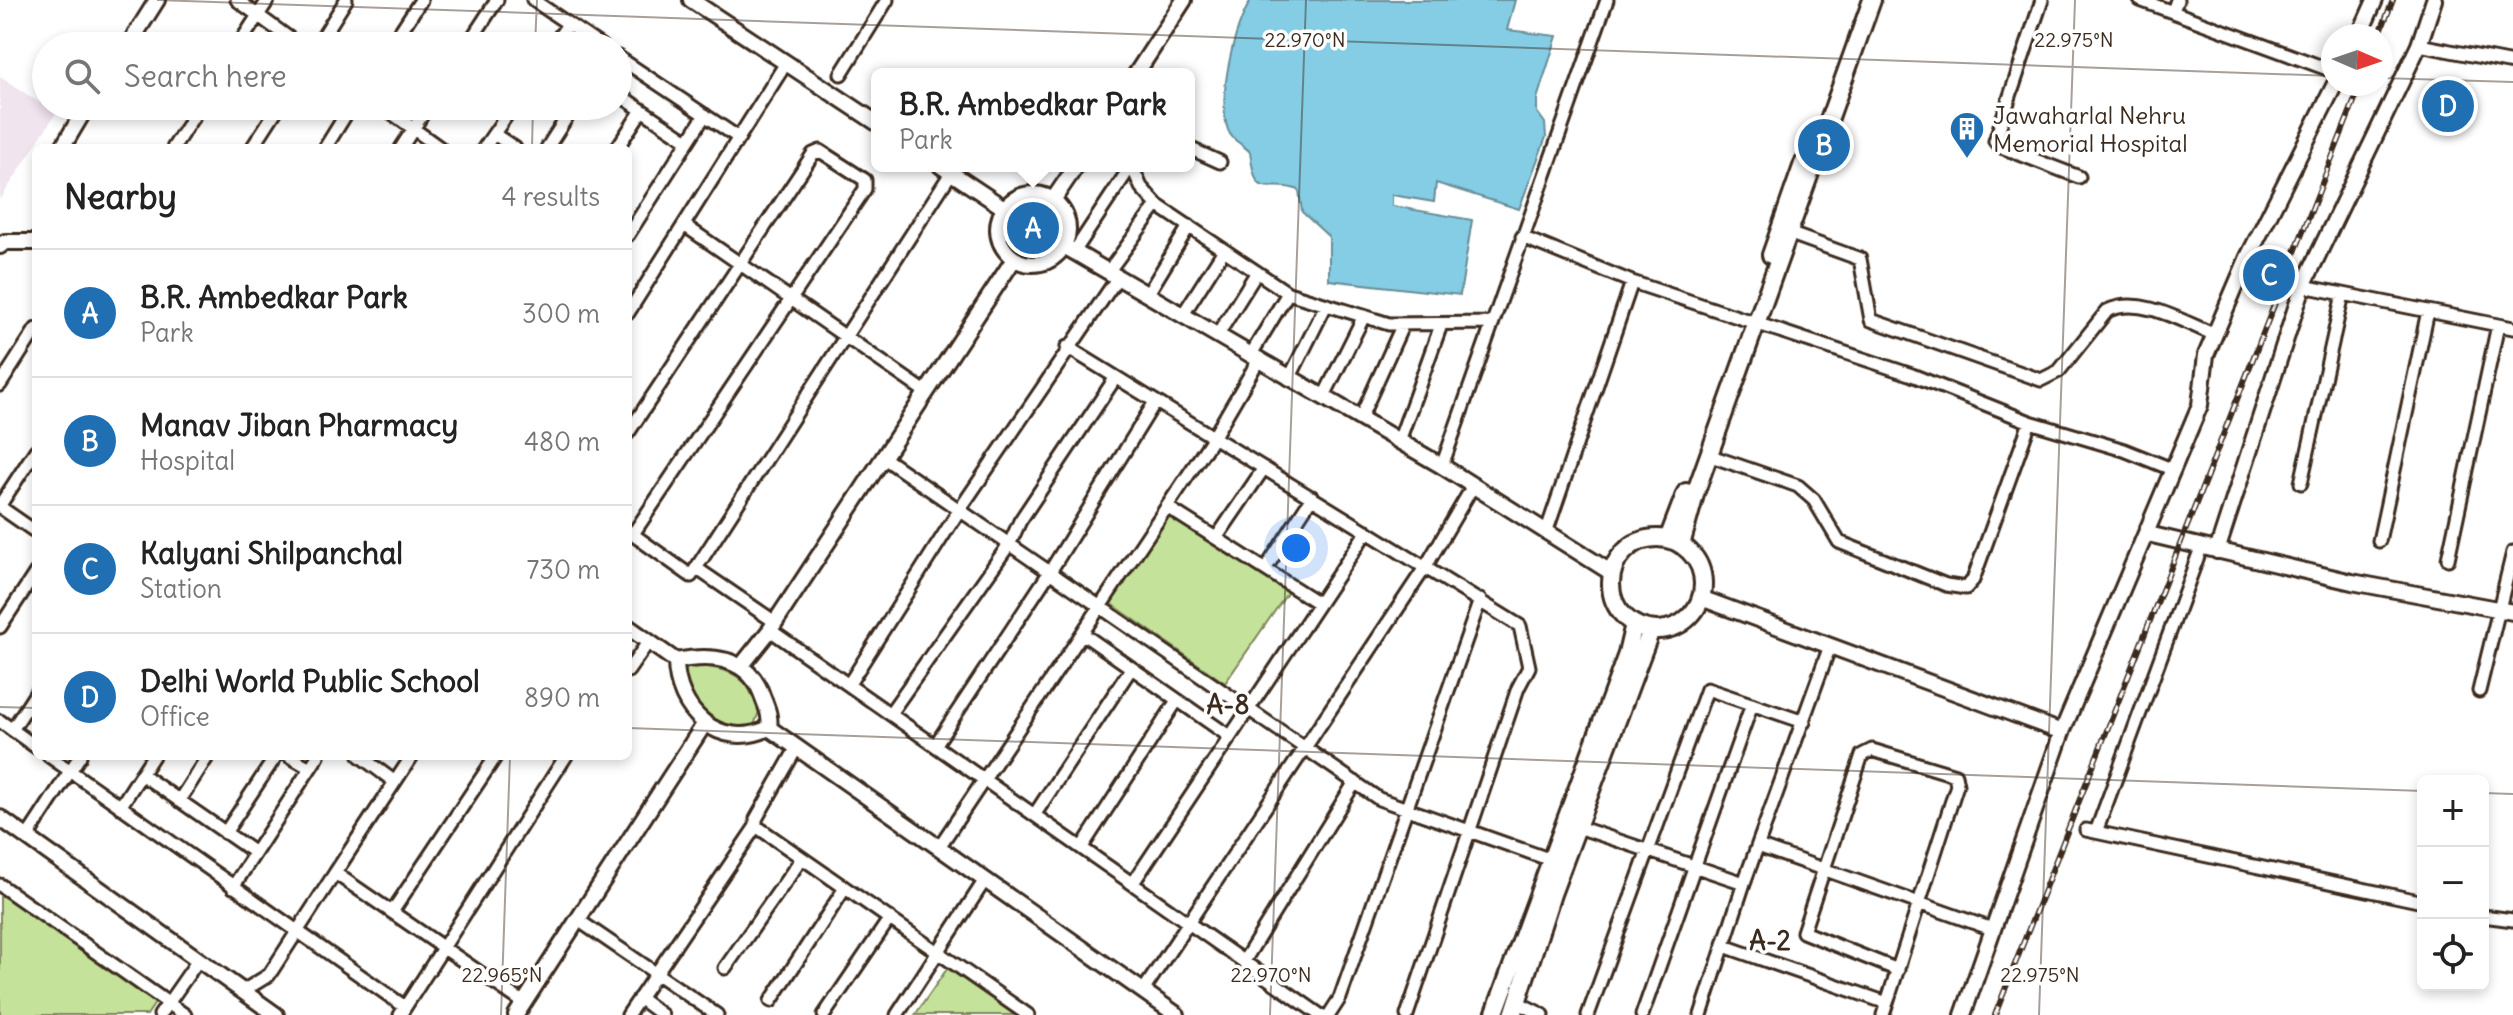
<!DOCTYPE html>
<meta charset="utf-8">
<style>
body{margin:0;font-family:Delius,sans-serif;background:#f6f6f6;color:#222}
.controls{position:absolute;right:24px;bottom:24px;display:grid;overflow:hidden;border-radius:12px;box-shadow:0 4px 12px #0003}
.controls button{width:72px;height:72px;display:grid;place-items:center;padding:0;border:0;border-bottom:2px solid #e0e0e0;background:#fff;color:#222;font:40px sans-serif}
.compass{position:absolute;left:2321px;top:24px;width:72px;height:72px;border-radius:50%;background:#fff;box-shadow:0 4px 12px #0003;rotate:92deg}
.you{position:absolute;left:1296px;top:548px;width:28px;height:28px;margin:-20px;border:6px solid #fff;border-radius:50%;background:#1a73e8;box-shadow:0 0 0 12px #1a73e833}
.badge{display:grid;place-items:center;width:52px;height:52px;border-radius:50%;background:#1f6fb2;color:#fff;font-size:26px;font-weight:700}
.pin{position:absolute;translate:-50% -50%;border:4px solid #fff;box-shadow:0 2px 8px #0006}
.popup{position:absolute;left:871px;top:68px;width:324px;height:104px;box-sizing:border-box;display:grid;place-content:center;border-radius:12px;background:#fff;filter:drop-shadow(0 2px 6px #0005);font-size:26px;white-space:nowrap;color:#767676}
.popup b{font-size:30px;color:#222}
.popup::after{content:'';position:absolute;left:50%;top:100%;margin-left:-16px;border:16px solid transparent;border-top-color:#fff}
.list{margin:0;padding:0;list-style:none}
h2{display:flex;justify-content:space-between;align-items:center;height:104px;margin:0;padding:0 32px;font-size:34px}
h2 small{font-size:26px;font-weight:400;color:#767676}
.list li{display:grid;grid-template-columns:52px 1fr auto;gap:24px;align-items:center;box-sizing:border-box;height:128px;padding:0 32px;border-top:2px solid #e0e0e0}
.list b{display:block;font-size:30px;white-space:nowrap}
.list p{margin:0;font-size:26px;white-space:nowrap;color:#767676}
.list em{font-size:26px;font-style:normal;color:#767676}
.icon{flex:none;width:44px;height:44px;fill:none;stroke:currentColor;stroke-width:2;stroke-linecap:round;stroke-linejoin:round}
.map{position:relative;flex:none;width:2513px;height:1015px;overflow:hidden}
.search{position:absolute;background:#fff;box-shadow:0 4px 12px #0003;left:32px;top:32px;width:600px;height:88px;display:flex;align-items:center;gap:20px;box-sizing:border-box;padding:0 28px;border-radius:44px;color:#767676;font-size:30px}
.panel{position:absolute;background:#fff;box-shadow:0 4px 12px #0003;left:32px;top:144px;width:600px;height:616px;border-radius:12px}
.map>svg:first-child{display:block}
.built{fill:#f0e4ef}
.green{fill:#c4e29a;stroke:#80865c;stroke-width:2}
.water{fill:#84cde5;stroke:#678c95;stroke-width:2}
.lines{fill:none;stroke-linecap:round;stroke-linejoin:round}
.minor-casing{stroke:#3b2a1e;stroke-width:17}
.tertiary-casing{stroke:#3b2a1e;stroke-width:20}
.primary-casing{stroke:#3b2a1e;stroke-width:22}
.minor{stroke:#fff;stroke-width:11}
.tertiary{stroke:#fff;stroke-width:14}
.primary{stroke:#fff;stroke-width:16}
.rail-casing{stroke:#3b2a1e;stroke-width:6}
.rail{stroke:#fff;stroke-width:3;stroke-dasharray:9;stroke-linecap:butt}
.ticks{fill:none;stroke:#3b2a1e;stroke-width:2;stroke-opacity:0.45}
.labels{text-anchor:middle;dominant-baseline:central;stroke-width:7;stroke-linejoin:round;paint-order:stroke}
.poi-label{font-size:24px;fill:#3b2a1e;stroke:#fff;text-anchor:start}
.neighbourhood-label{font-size:26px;font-weight:bold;fill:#3b2a1e;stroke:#fff}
.ticks-label{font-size:20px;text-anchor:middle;fill:#3b2a1e;stroke:#fff;stroke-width:7;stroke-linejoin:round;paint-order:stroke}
</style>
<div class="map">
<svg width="2513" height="1015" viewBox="0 0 2513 1015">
<rect width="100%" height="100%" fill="#fff"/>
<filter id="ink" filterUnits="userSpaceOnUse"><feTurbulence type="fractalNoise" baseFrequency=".0125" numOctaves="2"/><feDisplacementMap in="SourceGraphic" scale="16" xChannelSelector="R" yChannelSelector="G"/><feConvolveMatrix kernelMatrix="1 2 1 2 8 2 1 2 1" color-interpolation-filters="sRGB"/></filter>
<g filter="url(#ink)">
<!-- built -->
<path class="built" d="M 0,77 L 56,113 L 0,200 Z"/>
<!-- green -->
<path class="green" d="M1002 229a31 31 0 1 1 62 0a31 31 0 1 1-62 0Z
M 1168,511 L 1288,592 L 1225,683 L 1109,602 Z
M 703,666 C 736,671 747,678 760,709 L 754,725 C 731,735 701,722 689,699 C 686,692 685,682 683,674 L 688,667 Z
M 0,891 L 157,1000 L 147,1015 L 0,1015 Z
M 949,966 L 1017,1015 L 915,1015 Z"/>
<!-- water -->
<path class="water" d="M 1251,0 L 1515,0 L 1507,30 L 1557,36 L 1537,99 L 1537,112 L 1545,123 L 1546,137 L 1519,209 L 1436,183 L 1434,202 L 1392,195 L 1392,206 L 1472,220 L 1460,295 L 1329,280 L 1329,237 L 1302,212 L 1299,190 C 1266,178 1257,205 1250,152 C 1243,144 1232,141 1228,130 C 1217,97 1234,28 1251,0 Z"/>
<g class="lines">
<defs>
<path id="minor" d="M 237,0 L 300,46
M 533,0 L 601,46
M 2042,0 L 1995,141 L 1999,146 L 2079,177
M 2140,0 L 2333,71
M 2173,11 L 2177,0
M 2419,45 L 2513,63
M 238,46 L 268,0
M 317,46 L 346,0
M 391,46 L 421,0
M 467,46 L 497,0
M 553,46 L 568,24
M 618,57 L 739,138
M 841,74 L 887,0
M 618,94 L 688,141
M 382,106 L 440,148
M 494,134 L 515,148
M 173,148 L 200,106
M 252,148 L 279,106
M 325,148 L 351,106
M 401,148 L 428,106
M 484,148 L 513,106
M 547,148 L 574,106
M 617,148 L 642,110
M 1189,148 L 1220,162
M 1132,166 L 1141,187 L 1157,205 L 1288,293 L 1389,324 L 1491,323
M 684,225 L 927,393
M 1791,234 L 1860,259 L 1871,320 L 2041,380 L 2059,371 L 2107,311 C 2141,295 2183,322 2215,335
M 628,235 L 705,115
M 1522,237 L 1632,282 L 1546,533
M 1074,252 L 1131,166
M 1108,272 L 1157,205
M 1632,282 L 1912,375 L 2030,422 L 2124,450 L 2174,470
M 2303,286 L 2513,328
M 1147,295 L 1189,226
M 628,313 L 786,63
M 1182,316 L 1224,250
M 1217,336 L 1257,272
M 1067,347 L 1520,626 L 1529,667 L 1518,688 L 1407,1015
M 1250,356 L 1288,293
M 1289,379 L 1326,305
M 0,385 L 36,329
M 1323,398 L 1364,316
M 1360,419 L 1403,324
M 628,433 L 813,154 L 820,151 L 865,180 L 865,189 L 633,534
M 1399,441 L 1441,325
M 1708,455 L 1798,486 L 1814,500 L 1839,542 L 1946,585 L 1966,588 L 1973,580 L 2030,422
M 884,458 L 1379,799 L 1554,861
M 1442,466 L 1607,0
M 2301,483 L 2343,294
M 0,505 L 36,450
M 0,507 L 36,532
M 1167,507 L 1318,603
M 628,531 L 691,576 L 951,173
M 1217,537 L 1264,468
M 2379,541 L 2428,311
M 2448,559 L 2498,325
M 696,568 L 775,622
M 1266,568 L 1312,497
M 0,627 L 36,572
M 770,630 L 1320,1015
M 1083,634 L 1229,736
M 628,671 L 649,641
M 849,684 L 960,509 L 1118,277
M 2479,691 L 2513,552
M 891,712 L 1010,543 L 1020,521 L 1116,377
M 0,721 L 36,747
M 12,730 L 36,693
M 936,744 L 1051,570 L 1155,402
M 49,756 L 405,1007
M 289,756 L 310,768
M 360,756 L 395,782
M 141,774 L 255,853
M 179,801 L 208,756
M 120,807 L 153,756
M 1035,814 L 1130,670
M 756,826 L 756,819 L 796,749
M 1578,827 L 1744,883
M 2086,830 L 2423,902
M 2096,832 L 2201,548
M 225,833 L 276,756
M 27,837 L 80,756
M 1758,846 L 1992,929
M 939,847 L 1213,438 L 1258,361
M 1082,847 L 1176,702
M 335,873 L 412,756
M 1133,883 L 1367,531
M 0,885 L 185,1015
M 233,887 L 318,756
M 392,912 L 496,756
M 2483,916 L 2513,920
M 578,920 L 717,1015
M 1724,946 L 1887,1003
M 1244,961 L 1355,782
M 725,968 L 802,858
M 243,991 L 269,975 L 335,873 L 524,1003
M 1143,991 L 1426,566 L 1473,486
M 639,998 L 662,1015
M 771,1001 L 845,888
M 1517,1002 L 1543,1015
M 160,1015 L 199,959
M 400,1015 L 566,756
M 628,1015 L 756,826 L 1028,1015
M 824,1015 L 890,918
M 897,1015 L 985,880
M 1329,1015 L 1340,998 L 1480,600
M 1588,1015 L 1707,689 L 1804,722
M 1642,1015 L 1752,704
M 1701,1015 L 1744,883 L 1830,646
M 1883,1015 L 1957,785 L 1955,775 L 1872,750 L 1862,755 L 1803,932 L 1898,970"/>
<path id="tertiary" d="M 691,0 L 877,123
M 2359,36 L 2375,0
M 128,46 L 157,0
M 1136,74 L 1184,0
M 62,148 L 87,106
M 941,166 L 1004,208
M998 229a35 35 0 1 1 70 0a35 35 0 1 1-70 0Z
M 1053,200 L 1076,166
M 0,246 L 5,242 L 36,242
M 1064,246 L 1442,466 L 1612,573
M 2148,534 L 2352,582 L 2513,612
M 2217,551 L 2303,286 L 2419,45 L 2434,0
M 1701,598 L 2062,732
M 628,627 L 676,661 C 713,654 750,657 763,698 C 767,708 771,717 769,728
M 676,661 C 676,710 719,752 769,728
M 742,665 L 770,630 L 1014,259
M 769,728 L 1177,1015
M 0,818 L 276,1015
M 516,1015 L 705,723
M 1963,1015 L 2062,732 L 2200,405 L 2206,355 L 2248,257 L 2335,84"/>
<path id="primary" d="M 1771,255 L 1803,164
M1611 584a46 46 0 1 1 92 0a46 46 0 1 1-92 0Z
M 1668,539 L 1686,492
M 1681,545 L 1696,491 L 1872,0
M 1494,1015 L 1627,654 L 1634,624
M 1513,1015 L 1552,894 L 1651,630"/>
</defs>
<!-- minor casing -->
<use href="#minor" class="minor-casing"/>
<!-- tertiary casing -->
<use href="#tertiary" class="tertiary-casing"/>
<!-- primary casing -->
<use href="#primary" class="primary-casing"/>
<!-- minor -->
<use href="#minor" class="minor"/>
<!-- tertiary -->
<use href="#tertiary" class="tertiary"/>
<!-- primary -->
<use href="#primary" class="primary"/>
<defs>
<path id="rail" d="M 2379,36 L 2393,0
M 1995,1015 L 2361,84"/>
</defs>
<!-- rail casing -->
<use href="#rail" class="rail-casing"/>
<!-- rail -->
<use href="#rail" class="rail"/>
</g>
</g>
<!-- ticks -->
<path class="ticks" d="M 157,0 L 2333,76M 535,46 L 537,0M 2381,78 L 2513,82M 532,148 L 533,106M 0,707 L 36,708M 628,728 L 2423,791M 2483,793 L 2513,794M 501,1015 L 510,756M 1270,1015 L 1306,0M 2039,1015 L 2075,0"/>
<!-- icons -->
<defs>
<symbol id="building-pin" viewBox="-11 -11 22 30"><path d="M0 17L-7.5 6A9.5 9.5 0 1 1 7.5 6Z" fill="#1f6fb2" stroke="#fff"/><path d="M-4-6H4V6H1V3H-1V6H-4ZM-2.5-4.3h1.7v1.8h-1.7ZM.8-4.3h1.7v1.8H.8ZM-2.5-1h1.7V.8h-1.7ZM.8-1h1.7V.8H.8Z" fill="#fff"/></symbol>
</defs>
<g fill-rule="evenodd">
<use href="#building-pin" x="1947" y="109" width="40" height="54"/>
</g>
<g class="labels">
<!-- poi labels -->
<g class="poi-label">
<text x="1993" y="115">Jawaharlal Nehru<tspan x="1993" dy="28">Memorial Hospital</tspan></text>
</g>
<!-- neighbourhood labels -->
<g class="neighbourhood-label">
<text x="1228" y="704">A-8</text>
<text x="1770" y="940">A-2</text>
</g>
</g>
<g class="ticks-label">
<text x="1305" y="47">22.970°N</text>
<text x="2074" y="47">22.975°N</text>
<text x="502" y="982">22.965°N</text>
<text x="1271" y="982">22.970°N</text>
<text x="2040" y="982">22.975°N</text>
</g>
</svg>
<div class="controls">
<button>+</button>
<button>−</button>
<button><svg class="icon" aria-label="locate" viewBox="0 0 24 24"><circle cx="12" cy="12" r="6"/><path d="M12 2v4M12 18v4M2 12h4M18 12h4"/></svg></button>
</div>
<svg class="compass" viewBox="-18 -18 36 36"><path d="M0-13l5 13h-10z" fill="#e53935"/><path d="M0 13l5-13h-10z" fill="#767676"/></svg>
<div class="you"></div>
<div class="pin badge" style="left:1033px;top:228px">A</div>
<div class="popup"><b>B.R. Ambedkar Park</b>Park</div>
<div class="pin badge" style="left:1824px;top:145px">B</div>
<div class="pin badge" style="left:2269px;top:275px">C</div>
<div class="pin badge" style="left:2448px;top:106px">D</div>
<div class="search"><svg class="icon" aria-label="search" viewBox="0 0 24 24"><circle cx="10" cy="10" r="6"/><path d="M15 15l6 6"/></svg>Search here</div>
<section class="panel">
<h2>Nearby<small>4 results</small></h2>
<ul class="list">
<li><span class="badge">A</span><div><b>B.R. Ambedkar Park</b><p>Park</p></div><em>300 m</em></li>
<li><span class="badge">B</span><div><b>Manav Jiban Pharmacy</b><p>Hospital</p></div><em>480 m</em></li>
<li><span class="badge">C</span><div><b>Kalyani Shilpanchal</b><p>Station</p></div><em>730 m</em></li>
<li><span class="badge">D</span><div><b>Delhi World Public School</b><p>Office</p></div><em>890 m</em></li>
</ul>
</section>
</div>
